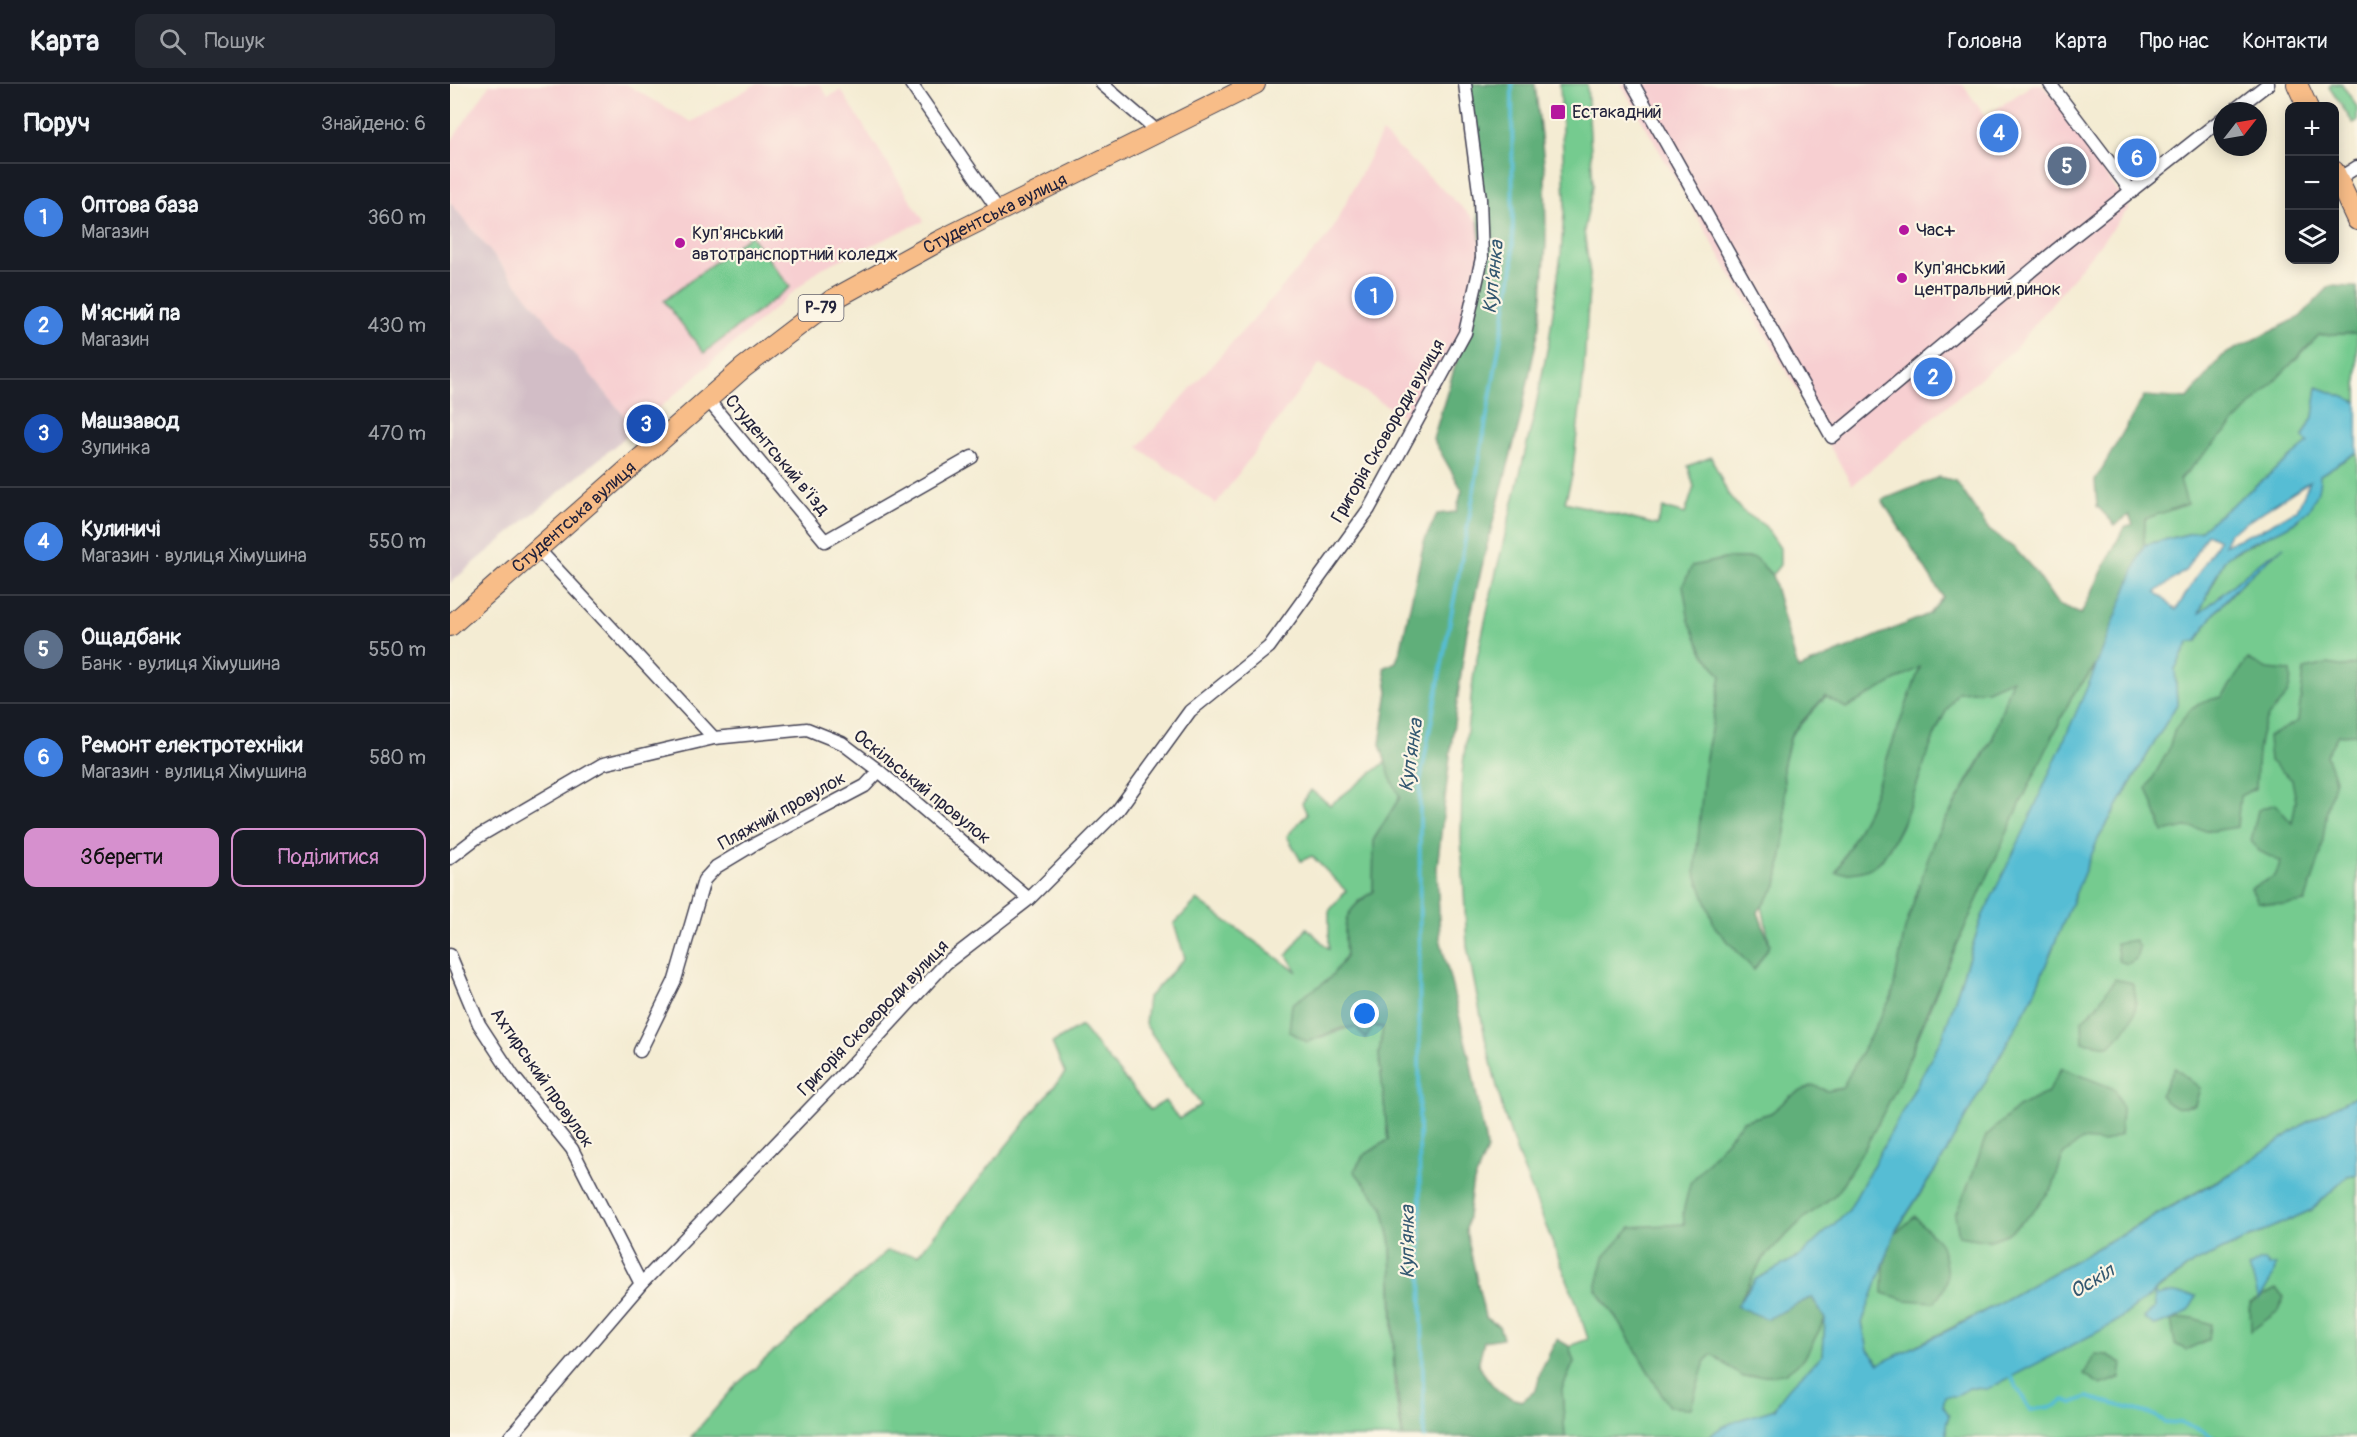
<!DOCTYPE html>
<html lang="uk">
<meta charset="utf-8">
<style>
body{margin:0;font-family:Pangolin,sans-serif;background:#242831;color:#f1f3f6}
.controls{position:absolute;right:18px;top:18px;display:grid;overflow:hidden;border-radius:12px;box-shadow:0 3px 15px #0003}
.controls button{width:54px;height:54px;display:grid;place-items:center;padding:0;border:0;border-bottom:2px solid #363941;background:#171b24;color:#f1f3f6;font:30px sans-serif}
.compass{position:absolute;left:1763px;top:18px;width:54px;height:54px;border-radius:50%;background:#171b24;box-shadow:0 3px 15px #0003;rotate:59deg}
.you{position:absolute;left:915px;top:930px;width:21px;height:21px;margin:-15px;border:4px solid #fff;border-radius:50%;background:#1a73e8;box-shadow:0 0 0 9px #1a73e833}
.badge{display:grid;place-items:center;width:39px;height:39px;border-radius:50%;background:#d690ce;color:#fff;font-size:20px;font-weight:700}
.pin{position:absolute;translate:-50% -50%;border:3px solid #fff;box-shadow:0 2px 6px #0006}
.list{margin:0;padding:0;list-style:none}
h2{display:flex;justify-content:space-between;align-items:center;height:78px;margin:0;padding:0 24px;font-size:26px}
h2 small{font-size:20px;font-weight:400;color:#9ea1a6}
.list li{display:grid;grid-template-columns:39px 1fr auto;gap:18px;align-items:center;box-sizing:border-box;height:108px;padding:0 24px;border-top:2px solid #363941}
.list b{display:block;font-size:22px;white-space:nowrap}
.list p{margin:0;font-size:20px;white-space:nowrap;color:#9ea1a6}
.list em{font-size:20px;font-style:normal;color:#9ea1a6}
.actions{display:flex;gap:12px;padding:18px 24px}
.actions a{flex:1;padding:14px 0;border:2px solid #d690ce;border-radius:12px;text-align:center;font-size:21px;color:#d690ce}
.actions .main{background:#d690ce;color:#111}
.icon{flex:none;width:33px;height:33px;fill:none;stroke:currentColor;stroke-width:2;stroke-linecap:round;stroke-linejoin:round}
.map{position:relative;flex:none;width:1907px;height:1353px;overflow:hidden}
header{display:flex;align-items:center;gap:36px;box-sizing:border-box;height:84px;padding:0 30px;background:#171b24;border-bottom:2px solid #363941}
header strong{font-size:28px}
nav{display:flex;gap:33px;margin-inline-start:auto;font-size:21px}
.search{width:420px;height:54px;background:#242831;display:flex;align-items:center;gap:15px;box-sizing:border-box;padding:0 21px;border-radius:12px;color:#9ea1a6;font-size:22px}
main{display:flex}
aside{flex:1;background:#171b24}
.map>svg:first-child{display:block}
.built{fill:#f7cfd1}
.industrial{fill:#d2bdc6}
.green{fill:#75cb8f;stroke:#4c7665;stroke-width:1.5}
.forest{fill:#60af7a;stroke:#41685a;stroke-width:1.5}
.water{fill:#56bdd4;stroke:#3c7088;stroke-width:1.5;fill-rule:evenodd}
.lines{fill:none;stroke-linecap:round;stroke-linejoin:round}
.stream{stroke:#56bdd4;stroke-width:4}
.street-casing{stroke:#424052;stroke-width:15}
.primary-casing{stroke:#424052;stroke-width:22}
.street{stroke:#fff;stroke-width:12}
.primary{stroke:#f8bd88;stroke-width:20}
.poi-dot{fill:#b5179e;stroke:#fcf5e5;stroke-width:2}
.labels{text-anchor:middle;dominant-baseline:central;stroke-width:4.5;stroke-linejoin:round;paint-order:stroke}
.shield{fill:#fcf5e5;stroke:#63616e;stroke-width:1.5}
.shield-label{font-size:16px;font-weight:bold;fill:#22223b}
.poi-label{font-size:18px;fill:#22223b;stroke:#fcf5e5;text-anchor:start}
.street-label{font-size:18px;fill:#22223b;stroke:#fcf5e5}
.water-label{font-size:20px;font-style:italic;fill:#345871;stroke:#fcf5e5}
</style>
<header>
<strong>Карта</strong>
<div class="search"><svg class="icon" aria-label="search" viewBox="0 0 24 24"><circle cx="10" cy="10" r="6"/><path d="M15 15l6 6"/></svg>Пошук</div>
<nav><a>Головна</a><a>Карта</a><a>Про нас</a><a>Контакти</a></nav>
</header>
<main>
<aside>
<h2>Поруч<small>Знайдено: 6</small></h2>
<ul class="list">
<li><span class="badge" style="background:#3f7fe0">1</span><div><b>Оптова база</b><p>Магазин</p></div><em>360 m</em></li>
<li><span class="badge" style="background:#3f7fe0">2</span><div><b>М'ясний па</b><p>Магазин</p></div><em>430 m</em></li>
<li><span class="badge" style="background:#1a4fb4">3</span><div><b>Машзавод</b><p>Зупинка</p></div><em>470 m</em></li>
<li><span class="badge" style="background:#3f7fe0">4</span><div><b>Кулиничі</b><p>Магазин · вулиця Хімушина</p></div><em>550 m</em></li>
<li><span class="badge" style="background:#5c6f8a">5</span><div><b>Ощадбанк</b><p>Банк · вулиця Хімушина</p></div><em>550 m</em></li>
<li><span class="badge" style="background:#3f7fe0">6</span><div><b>Ремонт електротехніки</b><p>Магазин · вулиця Хімушина</p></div><em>580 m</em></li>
</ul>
<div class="actions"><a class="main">Зберегти</a><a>Поділитися</a></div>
</aside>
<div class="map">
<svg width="1907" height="1353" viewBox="0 0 1907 1353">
<rect width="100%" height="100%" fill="#fcf5e5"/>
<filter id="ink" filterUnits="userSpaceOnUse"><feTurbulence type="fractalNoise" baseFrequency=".0167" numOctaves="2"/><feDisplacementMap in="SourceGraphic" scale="12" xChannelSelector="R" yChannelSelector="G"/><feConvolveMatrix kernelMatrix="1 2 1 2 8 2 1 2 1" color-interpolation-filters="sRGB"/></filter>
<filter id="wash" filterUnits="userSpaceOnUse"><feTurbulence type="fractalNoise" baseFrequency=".008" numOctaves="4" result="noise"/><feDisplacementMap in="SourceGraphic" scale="24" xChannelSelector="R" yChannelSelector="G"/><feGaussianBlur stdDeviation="1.35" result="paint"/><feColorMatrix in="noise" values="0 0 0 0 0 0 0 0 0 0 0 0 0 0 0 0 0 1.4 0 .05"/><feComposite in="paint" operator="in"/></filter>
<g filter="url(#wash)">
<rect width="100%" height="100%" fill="#f4ecd3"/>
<!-- built -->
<path class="built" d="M 40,0 L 176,0 L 241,38 L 306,0 L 370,0 L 378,13 L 391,6 L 474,137 L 370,185 L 185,345 L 0,118 L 0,59 Z
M 1171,0 L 1512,0 L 1536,32 L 1583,0 L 1592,0 L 1608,19 L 1679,124 L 1565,265 L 1402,401 Z
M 932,49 L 1030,140 L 1032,174 L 1015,249 L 965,340 L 870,279 L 766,420 L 688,363 L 880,150 Z"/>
<!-- industrial -->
<path class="industrial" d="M 0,118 L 185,345 L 0,499 Z"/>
<!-- green -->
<path class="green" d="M 1110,0 L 1137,0 L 1143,102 L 1134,147 L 1140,190 L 1133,298 L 1122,392 L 1115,418 L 1207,441 L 1213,424 L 1235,430 L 1244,403 L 1238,382 L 1261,373 L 1278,410 L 1291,426 L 1315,442 L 1330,464 L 1330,481 L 1322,491 L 1302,474 L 1279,474 L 1242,482 L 1238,527 L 1253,568 L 1271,592 L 1255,679 L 1305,885 L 1320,861 L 1312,822 L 1327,801 L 1336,747 L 1333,683 L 1341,651 L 1376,612 L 1396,624 L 1471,582 L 1419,724 L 1386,788 L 1432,776 C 1439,763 1449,750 1454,736 C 1471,694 1481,645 1508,608 L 1537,606 L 1563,594 L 1543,653 L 1484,756 L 1449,899 L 1392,1005 L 1341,1012 L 1321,1029 L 1293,1037 L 1234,1140 L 1146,1206 L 1171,1241 L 1255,1275 L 1262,1270 L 1293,1293 L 1354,1275 L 1375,1235 L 1373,1271 L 1338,1306 L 1323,1326 L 1263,1349 L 1260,1353 L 1115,1353 L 1112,1305 L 1124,1278 L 1119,1262 L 1138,1255 L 1126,1218 L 1067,1069 L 1053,1027 L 1036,958 L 1017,862 L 1011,754 L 1012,689 L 1024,588 L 1043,501 L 1084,331 L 1099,256 L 1111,170 L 1115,117 Z
M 1882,0 L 1892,0 L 1907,23 L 1907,37 L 1903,39 L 1879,3 Z
M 300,151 L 340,203 L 254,269 L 214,217 Z
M 1907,249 L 1907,318 L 1867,303 L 1863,333 L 1853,352 L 1858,359 L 1750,447 L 1694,461 L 1695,435 L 1812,305 L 1869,251 Z
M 1907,368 L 1907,1011 L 1854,1040 L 1786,1086 L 1538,1225 L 1429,1281 L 1418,1266 L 1412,1239 L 1443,1152 L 1490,1079 L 1582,914 L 1648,755 L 1727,620 L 1725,585 L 1739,558 L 1747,557 C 1763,525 1799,491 1826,469 L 1807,480 L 1748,531 L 1776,473 L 1849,436 L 1870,391 Z
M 1646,582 L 1602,694 L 1532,833 L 1493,952 L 1399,1126 L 1350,1172 L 1306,1195 L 1286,1222 L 1313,1174 L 1353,1135 L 1386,1110 L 1416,1062 L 1451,995 L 1493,892 L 1565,731 L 1622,612 Z
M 936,678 L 950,713 L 924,755 L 923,808 L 908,817 C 902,845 900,883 872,900 L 857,958 L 897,944 L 933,943 L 929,970 L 938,1056 L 913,1072 L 904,1087 L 933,1123 L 941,1160 L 944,1299 L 952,1353 L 241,1353 L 286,1301 L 437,1167 L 468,1171 L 615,989 L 602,959 L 631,942 L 700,1026 L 715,1017 L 729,1035 L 751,1021 L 695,940 L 698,913 L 735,874 L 724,840 L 747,816 L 847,888 L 837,871 L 857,844 L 879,865 L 879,827 L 896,807 L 862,772 L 851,777 L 837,752 L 857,730 L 852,719 L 861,706 L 880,721 Z
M 1907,1091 L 1907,1353 L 1496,1353 L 1496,1341 L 1499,1331 L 1493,1322 L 1495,1312 L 1661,1241 L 1744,1179 L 1861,1126 L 1897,1093 Z"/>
<!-- forest -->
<path class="forest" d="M 1015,0 L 1085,0 L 1095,87 L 1096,160 L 1090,239 L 1070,336 L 1036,465 L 1017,547 L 1003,647 L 987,784 L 990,854 L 1020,976 L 1037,1066 L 1022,1103 L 1016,1147 L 1035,1233 L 1049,1242 L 1053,1254 L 1034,1257 L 1028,1281 C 1042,1301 1047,1312 1072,1317 L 1086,1306 L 1091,1286 L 1107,1255 L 1119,1262 L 1124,1278 L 1112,1305 L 1115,1353 L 953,1353 L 945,1292 L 941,1160 L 933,1123 L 904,1087 L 913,1072 L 938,1056 L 929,970 L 933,943 L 924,942 L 915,955 L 907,944 L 892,944 L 857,958 L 839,947 L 842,920 L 878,896 L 896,873 C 894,838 891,828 923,808 L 924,755 L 950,713 L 940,693 L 930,660 L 938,607 L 934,584 L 946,578 L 951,564 L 974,458 L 987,430 L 1006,428 L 1012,406 L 983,355 L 1015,249 L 1032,174 Z
M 1880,202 L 1907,203 L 1907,249 L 1869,251 L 1730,395 L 1737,420 L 1695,435 L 1694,461 L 1658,566 L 1622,612 L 1565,731 L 1476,930 L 1451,995 L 1416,1062 L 1386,1110 L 1353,1135 L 1313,1174 L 1287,1222 L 1319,1234 L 1362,1213 L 1375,1235 L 1354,1275 L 1334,1290 L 1293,1293 L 1262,1270 L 1255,1277 L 1241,1324 L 1219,1323 L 1171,1241 L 1146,1205 L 1154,1173 L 1181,1143 L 1234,1140 L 1233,1128 L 1240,1099 L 1293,1037 L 1321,1029 L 1341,1012 L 1363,1001 L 1377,1007 L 1392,1004 L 1442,912 L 1455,845 L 1484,756 L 1542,657 L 1562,595 L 1537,606 L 1508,608 C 1476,652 1470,709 1444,755 C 1440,761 1437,770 1432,775 C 1421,788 1402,790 1386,789 L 1419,724 L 1470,583 L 1396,624 L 1375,612 L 1341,650 L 1333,683 L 1336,747 L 1327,801 L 1308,828 L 1320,861 L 1304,886 L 1265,843 L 1245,788 L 1255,679 L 1271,592 L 1253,568 L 1239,537 L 1233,501 L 1242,482 L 1279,474 L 1305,474 L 1322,491 L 1348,585 L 1479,530 L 1493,513 L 1432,416 L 1489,393 L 1506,397 L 1539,446 L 1564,464 L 1584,486 L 1608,521 L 1631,530 L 1674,443 L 1683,440 L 1679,431 L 1665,441 L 1647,422 L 1645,397 L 1694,312 L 1737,315 L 1773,271 L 1850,233 Z
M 1907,574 L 1907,650 L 1888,651 L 1876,671 L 1885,695 L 1877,726 L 1871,770 L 1855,818 L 1834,821 L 1808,818 L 1801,804 L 1825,792 L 1831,778 L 1809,767 L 1801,757 L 1808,726 L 1825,720 L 1842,739 L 1846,717 L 1842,696 L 1820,677 L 1818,653 L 1848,637 L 1854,585 L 1878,580 L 1895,583 L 1906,580 Z
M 1798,575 L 1817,585 L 1840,587 C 1845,619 1819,621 1813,643 C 1807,663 1807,684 1806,704 L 1790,712 L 1787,743 L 1762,747 L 1736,743 L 1713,748 L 1697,704 L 1718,667 L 1725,645 L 1740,626 L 1754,617 L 1772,613 Z
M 1685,856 L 1689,863 L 1686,875 L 1678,880 L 1669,877 L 1666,859 Z
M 1665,895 L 1682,899 C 1693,928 1680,941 1659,962 L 1633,958 L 1632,936 L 1646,923 Z
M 1612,984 L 1665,1005 L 1672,1024 L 1670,1051 L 1653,1058 L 1632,1056 L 1613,1071 L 1603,1103 L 1579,1132 L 1557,1150 L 1538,1157 L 1509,1152 L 1505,1131 L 1520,1097 L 1536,1052 L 1568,1023 L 1597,1009 Z
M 1725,984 L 1750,1004 L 1745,1021 C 1727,1025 1722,1026 1710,1011 Z
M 1465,1132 C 1472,1140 1477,1147 1485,1153 C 1494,1160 1499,1191 1495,1202 C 1493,1208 1488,1213 1485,1218 L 1455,1216 L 1433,1209 L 1434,1181 L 1443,1152 Z
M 1826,1205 L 1834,1213 L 1828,1227 L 1801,1247 L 1800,1219 Z
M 1743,1234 L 1761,1240 L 1759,1255 L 1736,1266 L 1725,1260 L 1721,1236 Z
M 1645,1270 L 1658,1271 L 1672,1279 L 1670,1294 L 1651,1301 L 1634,1290 Z"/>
<!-- water -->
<path class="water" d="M 1867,303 L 1907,318 L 1907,368 L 1870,391 C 1869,445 1813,447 1778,472 C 1772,476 1753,520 1749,530 L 1807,480 L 1834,463 C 1801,489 1767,518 1747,557 L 1739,558 L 1725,585 L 1727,620 L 1648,755 L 1582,914 L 1490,1079 L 1446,1146 L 1412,1239 L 1418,1266 L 1429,1280 L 1513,1239 L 1782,1089 L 1854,1040 L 1907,1011 L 1907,1091 L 1897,1093 L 1861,1126 L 1744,1179 L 1704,1208 L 1707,1212 L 1723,1209 L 1746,1212 C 1740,1232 1724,1235 1705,1242 L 1694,1234 L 1705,1224 L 1704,1209 L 1661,1241 L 1538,1305 L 1519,1304 L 1506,1312 L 1495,1312 L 1493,1322 L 1499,1331 L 1496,1341 L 1496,1353 L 1260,1353 C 1269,1339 1308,1331 1325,1325 C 1334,1304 1357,1287 1373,1271 L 1375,1235 L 1362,1213 L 1317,1235 L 1286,1222 L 1306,1195 L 1350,1172 L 1399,1126 L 1493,952 L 1532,833 L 1574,747 L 1643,590 L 1694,461 L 1750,447 L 1858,359 L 1853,353 L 1863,333 ZM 1860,397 L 1847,426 L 1810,446 L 1774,461 L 1780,449 ZM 1757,450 L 1769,456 L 1726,526 L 1706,508 L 1736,486 Z
M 1809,1177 L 1816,1177 L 1819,1182 L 1826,1181 L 1823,1192 L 1809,1216 C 1805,1204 1805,1194 1798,1184 Z"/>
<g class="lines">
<!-- stream -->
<path class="stream" d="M 1561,1293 L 1580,1326 L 1605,1322 L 1614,1316 L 1623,1319 L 1637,1313 L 1704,1331 L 1715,1338 L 1731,1339 L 1751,1346 L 1762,1353
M 974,1353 L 969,1057 L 970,698 L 1019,435 L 1063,183 L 1062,0"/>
</g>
</g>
<g filter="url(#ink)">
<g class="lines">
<defs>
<path id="street" d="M 461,0 L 549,127
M 652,0 L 708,48
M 1183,0 L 1382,353 L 1605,167 L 1772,35
M 1600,0 L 1682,108
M 1783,27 L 1818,0
M 1888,95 L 1907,83
M 258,316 L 375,457 L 522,373
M 89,466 L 264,654
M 0,774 L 26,754 L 153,680 L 264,654 L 357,645 L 392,659 L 429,687 L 579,815
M 0,871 L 29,940 L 63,992 L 122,1065 L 191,1200
M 190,967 L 225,896 L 254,796 L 266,783 L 301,762 L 415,702 L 429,687
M 60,1353 L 191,1200 L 398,985 L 496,879 L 579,815 L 668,726 L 740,627 L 819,563 L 919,425 L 1015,249 L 1032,174 L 1030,115 L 1015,0"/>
<g id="primary">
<path d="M 1847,0 L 1857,22"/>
<path d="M 1884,87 L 1907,136"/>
<path id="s1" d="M 0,542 L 293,284 L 382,216 L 491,156 L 805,0"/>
</g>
</defs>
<!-- street casing -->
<use href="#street" class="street-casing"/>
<!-- primary casing -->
<use href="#primary" class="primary-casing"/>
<!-- street -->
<use href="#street" class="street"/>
<!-- primary -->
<use href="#primary" class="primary"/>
</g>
</g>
<!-- markers -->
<g class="poi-dot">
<rect x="1100" y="20" width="16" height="16" rx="3"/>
<circle cx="1454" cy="146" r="6"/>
<circle cx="230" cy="159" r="6"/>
<circle cx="1452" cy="194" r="6"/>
</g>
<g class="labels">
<!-- shield labels -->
<rect class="shield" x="348.5" y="211" width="45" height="26" rx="4.5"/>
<g class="shield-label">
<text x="371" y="224">Р-79</text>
</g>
<!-- poi labels -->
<g class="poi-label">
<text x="1122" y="28">Естакадний</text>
<text x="1466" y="146">Час+</text>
<text x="242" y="149">Куп'янський<tspan x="242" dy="21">автотранспортний коледж</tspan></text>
<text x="1464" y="184">Куп'янський<tspan x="1464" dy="21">центральний ринок</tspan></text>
</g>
<!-- street labels -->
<g class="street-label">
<text stroke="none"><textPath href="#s1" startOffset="687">Студентська вулиця</textPath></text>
<text transform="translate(938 347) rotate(-60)">Григорія Сковороди вулиця</text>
<text transform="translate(327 371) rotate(50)">Студентський в'їзд</text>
<text stroke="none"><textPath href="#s1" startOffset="165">Студентська вулиця</textPath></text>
<text transform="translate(472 703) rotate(39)">Оскільський провулок</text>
<text transform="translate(332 727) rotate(-29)">Пляжний провулок</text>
<text transform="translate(423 934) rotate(-46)">Григорія Сковороди вулиця</text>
<text transform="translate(92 994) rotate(55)">Ахтирський провулок</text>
</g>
<!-- water labels -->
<g class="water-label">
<text transform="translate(1043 193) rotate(-84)">Куп'янка</text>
<text transform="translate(961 671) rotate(-82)">Куп'янка</text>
<text transform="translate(957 1158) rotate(-90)">Куп'янка</text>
<text transform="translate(1642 1197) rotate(-31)">Оскіл</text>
</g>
</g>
</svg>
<div class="controls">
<button>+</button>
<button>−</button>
<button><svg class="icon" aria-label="layers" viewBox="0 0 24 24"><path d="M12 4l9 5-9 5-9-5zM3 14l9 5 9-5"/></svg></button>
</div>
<svg class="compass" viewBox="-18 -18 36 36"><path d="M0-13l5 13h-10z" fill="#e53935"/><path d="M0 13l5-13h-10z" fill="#9ea1a6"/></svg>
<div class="you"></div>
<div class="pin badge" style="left:924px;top:212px;background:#3f7fe0">1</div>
<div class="pin badge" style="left:1483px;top:293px;background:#3f7fe0">2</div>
<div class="pin badge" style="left:196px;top:340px;background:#1a4fb4">3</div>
<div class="pin badge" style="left:1549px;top:49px;background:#3f7fe0">4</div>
<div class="pin badge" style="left:1617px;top:82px;background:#5c6f8a">5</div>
<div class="pin badge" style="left:1687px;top:74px;background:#3f7fe0">6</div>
</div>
</main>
